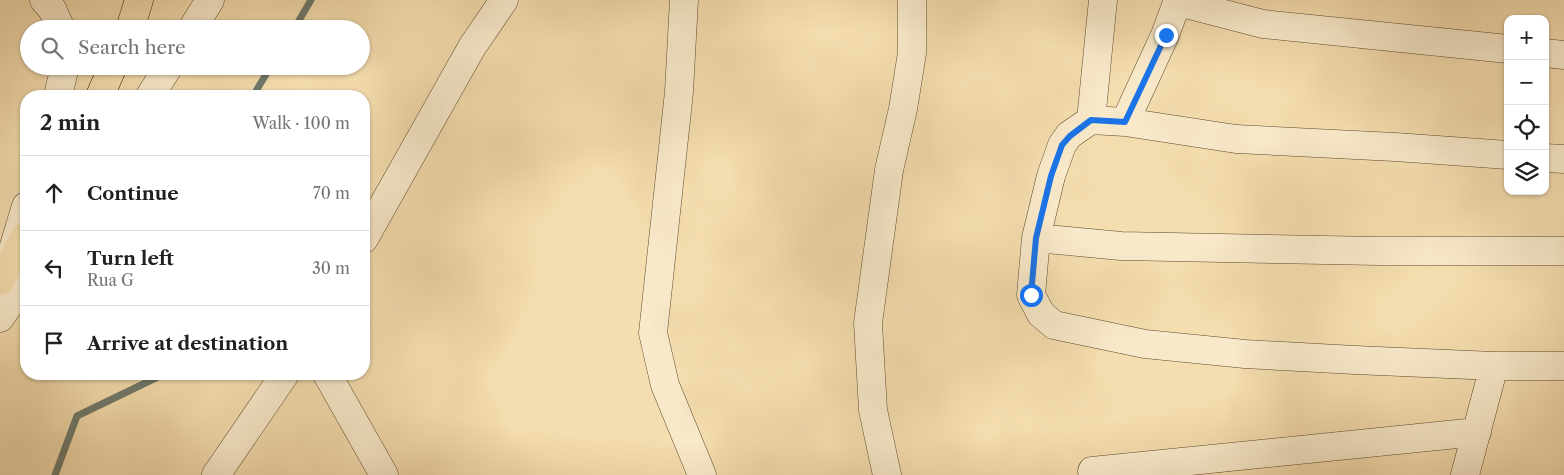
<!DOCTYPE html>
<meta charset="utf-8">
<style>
body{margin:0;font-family:"Libre Caslon Text",serif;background:#f6f6f6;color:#202124}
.controls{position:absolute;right:15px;top:15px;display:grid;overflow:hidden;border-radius:10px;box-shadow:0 1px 4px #0004}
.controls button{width:45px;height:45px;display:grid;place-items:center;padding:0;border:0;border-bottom:1px solid #e0e0e0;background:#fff;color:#202124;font:25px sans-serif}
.stop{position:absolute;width:15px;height:15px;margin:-11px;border:4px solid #1a73e8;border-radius:50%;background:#fff}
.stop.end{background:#1a73e8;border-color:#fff;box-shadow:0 1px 5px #0008}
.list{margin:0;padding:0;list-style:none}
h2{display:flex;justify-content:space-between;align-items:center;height:65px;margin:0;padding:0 20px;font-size:21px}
h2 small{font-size:16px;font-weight:400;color:#757577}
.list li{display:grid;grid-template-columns:32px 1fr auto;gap:15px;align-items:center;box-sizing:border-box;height:75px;padding:0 20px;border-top:1px solid #e0e0e0}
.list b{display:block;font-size:19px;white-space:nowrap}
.list p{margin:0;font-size:16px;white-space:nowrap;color:#757577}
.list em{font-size:16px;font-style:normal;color:#757577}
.icon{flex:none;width:28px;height:28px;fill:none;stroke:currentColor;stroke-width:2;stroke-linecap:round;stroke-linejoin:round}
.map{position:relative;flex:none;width:1564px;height:475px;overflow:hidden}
.search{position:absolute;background:#fff;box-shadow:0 1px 4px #0004;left:20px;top:20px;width:350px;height:55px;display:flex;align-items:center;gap:12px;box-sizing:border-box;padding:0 18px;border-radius:28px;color:#757577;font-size:19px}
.panel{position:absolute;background:#fff;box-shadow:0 1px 4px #0004;left:20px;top:90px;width:350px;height:290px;border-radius:20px}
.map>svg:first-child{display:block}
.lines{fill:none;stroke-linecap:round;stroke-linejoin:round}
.stream{stroke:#6f7a6b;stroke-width:7}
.minor-casing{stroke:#5c4a2c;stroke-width:29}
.major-casing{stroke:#2a1901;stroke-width:29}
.minor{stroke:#f8e9ca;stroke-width:28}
.major{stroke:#f4ddae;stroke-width:28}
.route{stroke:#1a73e8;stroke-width:6}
</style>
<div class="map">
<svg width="1564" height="475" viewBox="0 0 1564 475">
<rect width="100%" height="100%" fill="#f4ddae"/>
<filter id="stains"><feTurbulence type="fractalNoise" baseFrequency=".004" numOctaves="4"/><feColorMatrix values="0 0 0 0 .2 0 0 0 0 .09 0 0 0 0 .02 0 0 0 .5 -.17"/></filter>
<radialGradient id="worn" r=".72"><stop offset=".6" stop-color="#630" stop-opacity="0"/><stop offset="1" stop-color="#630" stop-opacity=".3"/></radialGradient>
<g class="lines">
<!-- stream -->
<path class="stream" d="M 294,29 L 311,0
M 253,96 L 271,66
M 55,475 L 77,416 L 164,374"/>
<defs>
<path id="minor" d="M 44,0 L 52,9 L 61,29
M 684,0 L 679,92 L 653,333 L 665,385 L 702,475
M 1178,2 L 1263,24 L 1508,49
M 192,29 L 210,0
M 1545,53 L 1564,55
M 58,96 L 65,66
M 150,96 L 169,66
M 1091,120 L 1103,0
M 1125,122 L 1165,35 L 1178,0
M 1508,155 L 1395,147 L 1236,139 L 1125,122 L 1091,120 L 1069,135 L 1062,145 L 1051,176 L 1036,238 L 1031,295 L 1041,314 L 1054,325 L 1145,344 L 1245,354 L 1355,360 L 1494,366 L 1564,366
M 1545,158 L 1564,159
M 1036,238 L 1121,246 L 1378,251 L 1564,251
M 364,239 L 472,47 L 504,0
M 10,259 L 26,206
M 0,318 L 26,280
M 327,374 L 384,475
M 1092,471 L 1477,432
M 216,475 L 285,374
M 887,475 L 873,410 L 868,323 L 889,170 L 903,109 L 912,53 L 912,0
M 1465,475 L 1494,366"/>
<path id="major" d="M 130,29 L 139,0
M 100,96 L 113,66
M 0,281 L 26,235"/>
</defs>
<!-- minor casing -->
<use href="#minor" class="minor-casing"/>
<!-- major casing -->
<use href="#major" class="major-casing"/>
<!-- minor -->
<use href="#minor" class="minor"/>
<!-- major -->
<use href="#major" class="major"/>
</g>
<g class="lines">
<!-- route -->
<path class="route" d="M 1031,295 L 1036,238 L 1051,176 L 1062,145 L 1070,136 L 1091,120 L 1125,122 L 1166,35"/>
</g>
<rect width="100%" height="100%" filter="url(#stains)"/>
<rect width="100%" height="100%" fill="url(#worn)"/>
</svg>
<div class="controls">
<button>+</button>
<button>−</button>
<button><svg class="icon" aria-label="locate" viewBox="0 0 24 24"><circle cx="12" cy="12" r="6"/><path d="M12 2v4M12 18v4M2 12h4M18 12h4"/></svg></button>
<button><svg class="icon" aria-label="layers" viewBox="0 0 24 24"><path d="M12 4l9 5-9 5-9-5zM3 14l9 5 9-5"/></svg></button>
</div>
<div class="stop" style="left:1031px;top:295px"></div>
<div class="stop end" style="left:1166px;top:35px"></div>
<div class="search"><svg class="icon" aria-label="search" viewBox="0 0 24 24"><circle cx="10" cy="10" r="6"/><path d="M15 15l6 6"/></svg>Search here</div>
<section class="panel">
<h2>2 min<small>Walk · 100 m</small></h2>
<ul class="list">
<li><svg class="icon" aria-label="ahead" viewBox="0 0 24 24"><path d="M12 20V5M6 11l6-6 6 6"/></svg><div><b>Continue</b></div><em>70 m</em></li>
<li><svg class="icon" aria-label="left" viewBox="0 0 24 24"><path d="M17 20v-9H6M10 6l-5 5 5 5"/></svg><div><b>Turn left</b><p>Rua G</p></div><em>30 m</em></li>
<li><svg class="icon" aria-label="arrive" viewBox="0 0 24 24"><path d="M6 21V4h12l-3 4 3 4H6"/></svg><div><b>Arrive at destination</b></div></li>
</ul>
</section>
</div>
